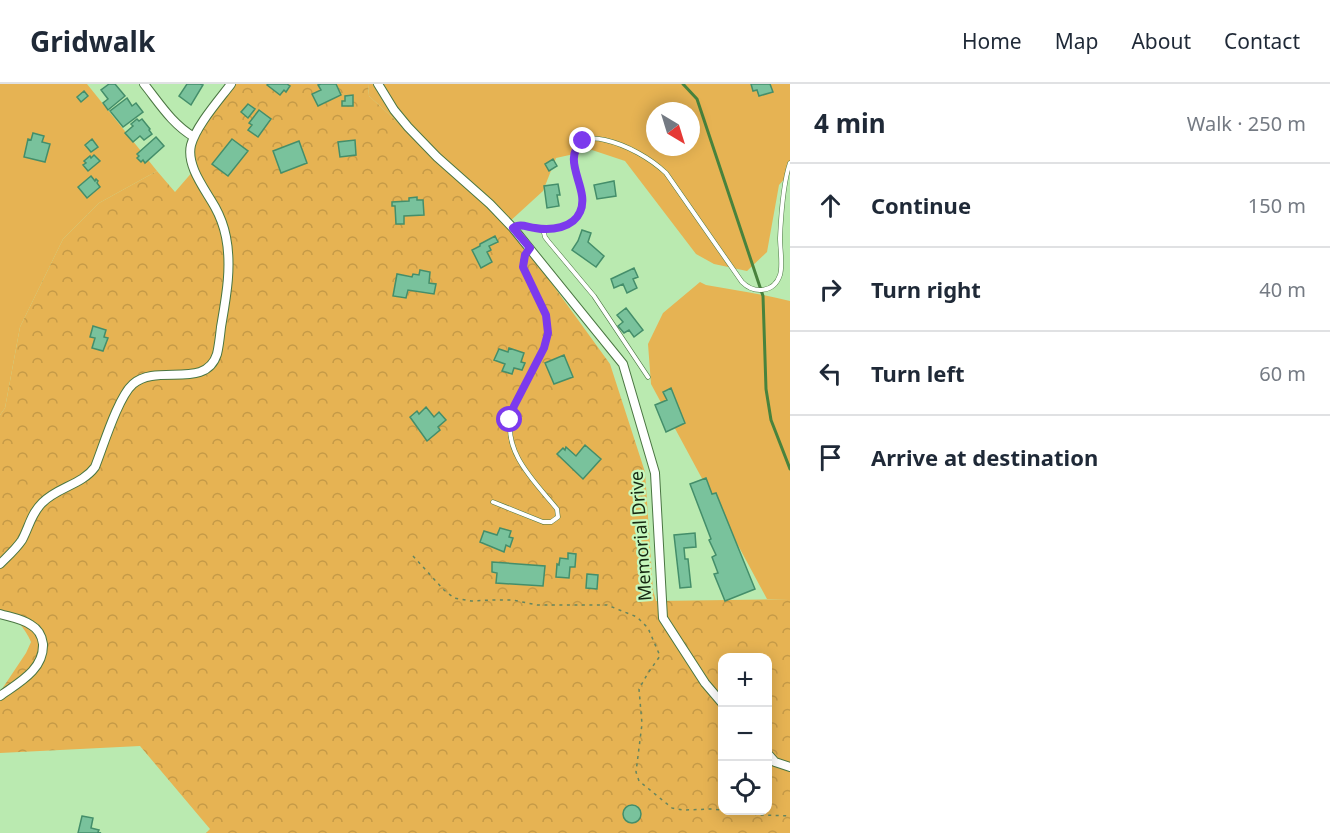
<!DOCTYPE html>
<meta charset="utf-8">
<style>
body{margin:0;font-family:"Noto Sans",sans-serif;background:#f2f2f3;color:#1f2937}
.controls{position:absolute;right:18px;bottom:18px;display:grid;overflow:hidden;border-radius:12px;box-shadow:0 3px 15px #0003}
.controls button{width:54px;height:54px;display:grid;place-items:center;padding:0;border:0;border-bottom:2px solid #e0e1e3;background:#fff;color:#1f2937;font:30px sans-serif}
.compass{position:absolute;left:646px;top:18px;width:54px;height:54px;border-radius:50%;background:#fff;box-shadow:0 3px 15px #0003;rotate:142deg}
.stop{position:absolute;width:18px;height:18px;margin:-14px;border:4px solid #7c3aed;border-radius:50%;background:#fff}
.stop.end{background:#7c3aed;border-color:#fff;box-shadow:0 2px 6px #0008}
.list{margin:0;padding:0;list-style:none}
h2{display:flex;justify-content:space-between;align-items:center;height:78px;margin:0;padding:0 24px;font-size:26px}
h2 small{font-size:20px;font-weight:400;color:#747a83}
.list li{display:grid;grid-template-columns:39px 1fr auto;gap:18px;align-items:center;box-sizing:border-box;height:84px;padding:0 24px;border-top:2px solid #e0e1e3}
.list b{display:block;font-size:22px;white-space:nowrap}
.list em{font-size:20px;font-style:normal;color:#747a83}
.icon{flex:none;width:33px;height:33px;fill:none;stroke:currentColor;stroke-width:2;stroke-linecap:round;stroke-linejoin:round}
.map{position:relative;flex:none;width:790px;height:749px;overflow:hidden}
header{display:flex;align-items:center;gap:36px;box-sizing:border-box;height:84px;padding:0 30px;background:#fff;border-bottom:2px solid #e0e1e3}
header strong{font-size:28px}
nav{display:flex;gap:33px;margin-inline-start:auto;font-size:21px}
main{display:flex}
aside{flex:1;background:#fff}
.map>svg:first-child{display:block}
.green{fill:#e6b353;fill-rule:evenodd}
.forest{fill:url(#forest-crowns);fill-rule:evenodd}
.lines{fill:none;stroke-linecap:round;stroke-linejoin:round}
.stream{stroke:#48833d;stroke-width:3}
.building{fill:#79c29c;stroke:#448e6a;stroke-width:1.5}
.lane-casing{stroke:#4a7642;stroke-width:5}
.street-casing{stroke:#4a7642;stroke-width:10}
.path{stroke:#65855e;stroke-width:1.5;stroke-dasharray:3 4.5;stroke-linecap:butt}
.lane{stroke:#fff;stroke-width:4}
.street{stroke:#fff;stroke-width:8}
.route{stroke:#7c3aed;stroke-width:8}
.labels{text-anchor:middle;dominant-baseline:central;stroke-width:4.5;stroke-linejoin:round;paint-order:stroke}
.street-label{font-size:18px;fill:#162812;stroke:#c6f8bd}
</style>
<header>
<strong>Gridwalk</strong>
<nav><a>Home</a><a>Map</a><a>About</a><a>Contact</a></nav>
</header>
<main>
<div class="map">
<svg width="790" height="749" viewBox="0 0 790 749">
<defs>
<pattern id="forest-crowns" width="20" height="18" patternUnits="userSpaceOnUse" patternTransform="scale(1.5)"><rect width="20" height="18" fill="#e6b353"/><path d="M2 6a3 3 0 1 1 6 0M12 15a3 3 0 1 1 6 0" fill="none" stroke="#c59a47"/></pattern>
</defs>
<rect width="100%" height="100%" fill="#baeab0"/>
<!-- green -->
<path class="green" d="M 0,0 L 87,0 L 157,87 L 99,119 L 63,155 L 20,243 L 5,324 L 0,331 Z
M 368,0 L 790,0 L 790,89 L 779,101 L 767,168 L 747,187 L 714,180 L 696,170 L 625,77 L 592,66 L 556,74 L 543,107 L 508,139 L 369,12 ZM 655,27 L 691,27 L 691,63 L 655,63 Z
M 700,198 L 706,201 C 734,206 762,210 790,217 L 790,515 L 767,515 L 651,300 L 648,260 L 663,229 Z"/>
<!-- forest -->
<path class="forest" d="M 234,0 L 368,0 L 369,12 L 508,139 L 610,280 L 645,388 L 653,506 L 656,517 L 790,515 L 790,749 L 206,749 L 210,745 L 140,662 L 0,669 L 0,608 L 26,569 L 31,558 C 25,544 15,532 0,526 L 0,331 L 5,324 L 20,243 L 63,155 L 99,119 L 157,87 L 175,108 L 194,86 L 193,56 ZM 722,574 L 768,574 L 768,726 L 722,726 Z"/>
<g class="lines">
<!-- stream -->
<path class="stream" d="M 683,0 L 697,15 L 763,212 L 766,305 L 771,336 L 790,385"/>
</g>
<!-- building -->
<path class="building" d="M 109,0 L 115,0 L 125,12 L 108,26 L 103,19 L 108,15 L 101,6 Z
M 187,0 L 200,0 L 203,1 L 191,21 L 179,12 Z
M 268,0 L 287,0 L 290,2 L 286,8 L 284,6 L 280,11 L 267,1 Z
M 321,0 L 336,0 L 341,11 L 318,22 L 312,10 L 321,6 L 318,1 Z
M 751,0 L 770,0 L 773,8 L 759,12 L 757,6 L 753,7 Z
M 84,7 L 88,12 L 81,18 L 77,13 Z
M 353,11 L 353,22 L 342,22 L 342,17 L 345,17 L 345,12 Z
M 127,14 L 132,22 L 136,19 L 143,28 L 123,43 L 110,27 Z
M 248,20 L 255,25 L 248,34 L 241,28 Z
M 259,26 L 271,35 L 258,53 L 248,46 L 252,41 L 249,39 Z
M 137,35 L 139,37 L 142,35 L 150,45 L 149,46 L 152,50 L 144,56 L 140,52 L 133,58 L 125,49 L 133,42 L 131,40 Z
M 33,49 L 44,52 L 42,58 L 50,60 L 45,78 L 24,73 L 28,55 L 31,56 Z
M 156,53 L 164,62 L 145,79 L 143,76 L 141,78 L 137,74 L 139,72 L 137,70 Z
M 92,55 L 98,63 L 91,68 L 85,61 Z
M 232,55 L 248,67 L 228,92 L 212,80 Z
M 355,56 L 356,71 L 340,73 L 338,58 Z
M 299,57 L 307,79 L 281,89 L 273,67 Z
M 94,71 L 100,77 L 88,87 L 83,81 L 86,79 L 84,77 L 90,72 L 91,74 Z
M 553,75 L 557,82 L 549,87 L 545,80 Z
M 91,92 L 95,97 L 96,95 L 98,97 L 97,99 L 100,103 L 87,114 L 78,103 Z
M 614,97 L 616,112 L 597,115 L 594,101 Z
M 558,100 L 560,111 L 557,111 L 559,122 L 547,124 L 544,102 Z
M 417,113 L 417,116 L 423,116 L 424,131 L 404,132 L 404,140 L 396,140 L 395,122 L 392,122 L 392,118 L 409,117 L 409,114 Z
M 582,146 L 591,149 L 588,158 L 604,172 L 596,183 L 572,166 L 578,157 Z
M 495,152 L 498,158 L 489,162 L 491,166 L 487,168 L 492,178 L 481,184 L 472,166 L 480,162 L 480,160 Z
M 634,184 L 638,193 L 633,195 L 637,204 L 627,209 L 623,200 L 614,204 L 611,195 Z
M 420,186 L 430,188 L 429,199 L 436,200 L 434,210 L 408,206 L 406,214 L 393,212 L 397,190 L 412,193 L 413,190 L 419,191 Z
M 626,224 L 643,246 L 634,253 L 629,246 L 624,249 L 618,242 L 623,238 L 617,231 Z
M 93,242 L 106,246 L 104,253 L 108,254 L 103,267 L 92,264 L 95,254 L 90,253 Z
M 509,264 L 524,269 L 521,278 L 525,279 L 522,286 L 514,284 L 512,290 L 502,287 L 505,280 L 494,276 L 499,265 L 508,268 Z
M 564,271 L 573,293 L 554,300 L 545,279 Z
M 671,304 L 685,339 L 666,348 L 655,321 L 667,316 L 663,308 Z
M 426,323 L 434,333 L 439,328 L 446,336 L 438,343 L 440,346 L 427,357 L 410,333 L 417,327 L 419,330 Z
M 585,361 L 601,375 L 583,395 L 557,370 L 563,364 L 565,366 L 566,363 L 576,372 Z
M 706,394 L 712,410 L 716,409 L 755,505 L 725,517 L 714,490 L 718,489 L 712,473 L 716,471 L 709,456 L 711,455 L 690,400 Z
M 500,444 L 511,447 L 509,453 L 513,454 L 510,463 L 506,461 L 504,468 L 480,458 L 484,447 L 497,451 Z
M 695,449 L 696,463 L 684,464 L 685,475 L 688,475 L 691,503 L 680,504 L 674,451 Z
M 568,469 L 576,470 L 575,483 L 570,483 L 569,494 L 556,493 L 557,480 L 559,481 L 560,474 L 568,475 Z
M 492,478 L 545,482 L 543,502 L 496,499 L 497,489 L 492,488 Z
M 587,490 L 598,491 L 597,505 L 586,504 Z
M623 730a9 9 0 1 1 18 0a9 9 0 1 1-18 0Z
M 82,732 L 93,734 L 91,744 L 99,746 L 98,748 L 101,749 L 78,749 Z"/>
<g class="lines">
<defs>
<path id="lane" d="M 513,143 C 521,139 527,143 536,144 C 549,147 565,145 575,135 C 579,131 582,125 582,118 C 583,100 561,71 583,57 C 590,53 597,54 605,56 C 627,61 650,74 666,89 L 742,198 C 754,210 774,209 780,191 C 783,182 780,164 780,154 C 781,132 783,99 790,79
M 543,145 L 545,153 L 548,157 L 594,212 L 648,293
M 493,418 L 543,438 L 551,438 L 558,433 L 557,425 C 536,399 501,367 512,330 C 516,315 524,301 531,288 C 537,275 548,261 548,246 C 549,225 530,202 523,183 L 523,176 L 529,165"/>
<path id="street" d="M 144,0 C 160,20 172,40 194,53
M 378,0 L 394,26 L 408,43 L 437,73 L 490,120 L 513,144 L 623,280 L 655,389 L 663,534 L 705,599 L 722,619
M 0,480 C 8,472 16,465 22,456 C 29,443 31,430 42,419 C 57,403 82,401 95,383 C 103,363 118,313 133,300 C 157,279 206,306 217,270 C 219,262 220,252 221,243 C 226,214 232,183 226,153 C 224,143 220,132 215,123 C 205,105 186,82 191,61 C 196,42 219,16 231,0
M 0,530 C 10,533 23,535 31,541 C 38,545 42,552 43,560 C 44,586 18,599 0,612
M 768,670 L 775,678 L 790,683"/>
</defs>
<!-- lane casing -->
<use href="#lane" class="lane-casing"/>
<!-- street casing -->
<use href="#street" class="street-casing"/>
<!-- path -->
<path class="path" d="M 413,472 L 444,506 L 454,514 L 471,517 L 493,516 L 513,516 L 537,521 L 607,521 L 637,533 L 648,544 L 660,572 L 648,589 L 639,605 L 642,640 L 636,688 L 639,697 L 672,724 L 683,726 L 712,725 L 761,731 L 790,732"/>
<!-- lane -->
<use href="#lane" class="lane"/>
<!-- street -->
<use href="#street" class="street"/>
</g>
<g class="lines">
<!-- route -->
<path class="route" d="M 510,336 L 514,322 L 544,264 L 548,249 L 546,231 L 523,183 L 525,171 L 530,164 L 513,144 C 520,139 527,143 535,144 C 551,147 573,144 580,128 C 591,105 559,76 583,57"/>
</g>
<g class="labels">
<!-- street labels -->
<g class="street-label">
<text transform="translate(640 452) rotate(-94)">Memorial Drive</text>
</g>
</g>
</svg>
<div class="controls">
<button>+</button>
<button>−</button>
<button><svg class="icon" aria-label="locate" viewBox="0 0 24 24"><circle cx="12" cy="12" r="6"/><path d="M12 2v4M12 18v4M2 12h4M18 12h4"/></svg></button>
</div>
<svg class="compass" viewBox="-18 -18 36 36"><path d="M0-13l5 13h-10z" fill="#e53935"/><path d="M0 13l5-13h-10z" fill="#747a83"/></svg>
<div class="stop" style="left:510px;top:336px"></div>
<div class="stop end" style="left:583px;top:57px"></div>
</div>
<aside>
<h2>4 min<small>Walk · 250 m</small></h2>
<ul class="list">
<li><svg class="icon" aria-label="ahead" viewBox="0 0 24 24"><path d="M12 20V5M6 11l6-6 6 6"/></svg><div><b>Continue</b></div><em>150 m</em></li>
<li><svg class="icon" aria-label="right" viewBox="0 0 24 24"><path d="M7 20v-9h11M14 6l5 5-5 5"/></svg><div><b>Turn right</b></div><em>40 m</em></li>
<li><svg class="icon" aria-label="left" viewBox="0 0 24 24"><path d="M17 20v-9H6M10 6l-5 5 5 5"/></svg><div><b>Turn left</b></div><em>60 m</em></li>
<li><svg class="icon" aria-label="arrive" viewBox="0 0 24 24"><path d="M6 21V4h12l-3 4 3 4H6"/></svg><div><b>Arrive at destination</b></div></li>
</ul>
</aside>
</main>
